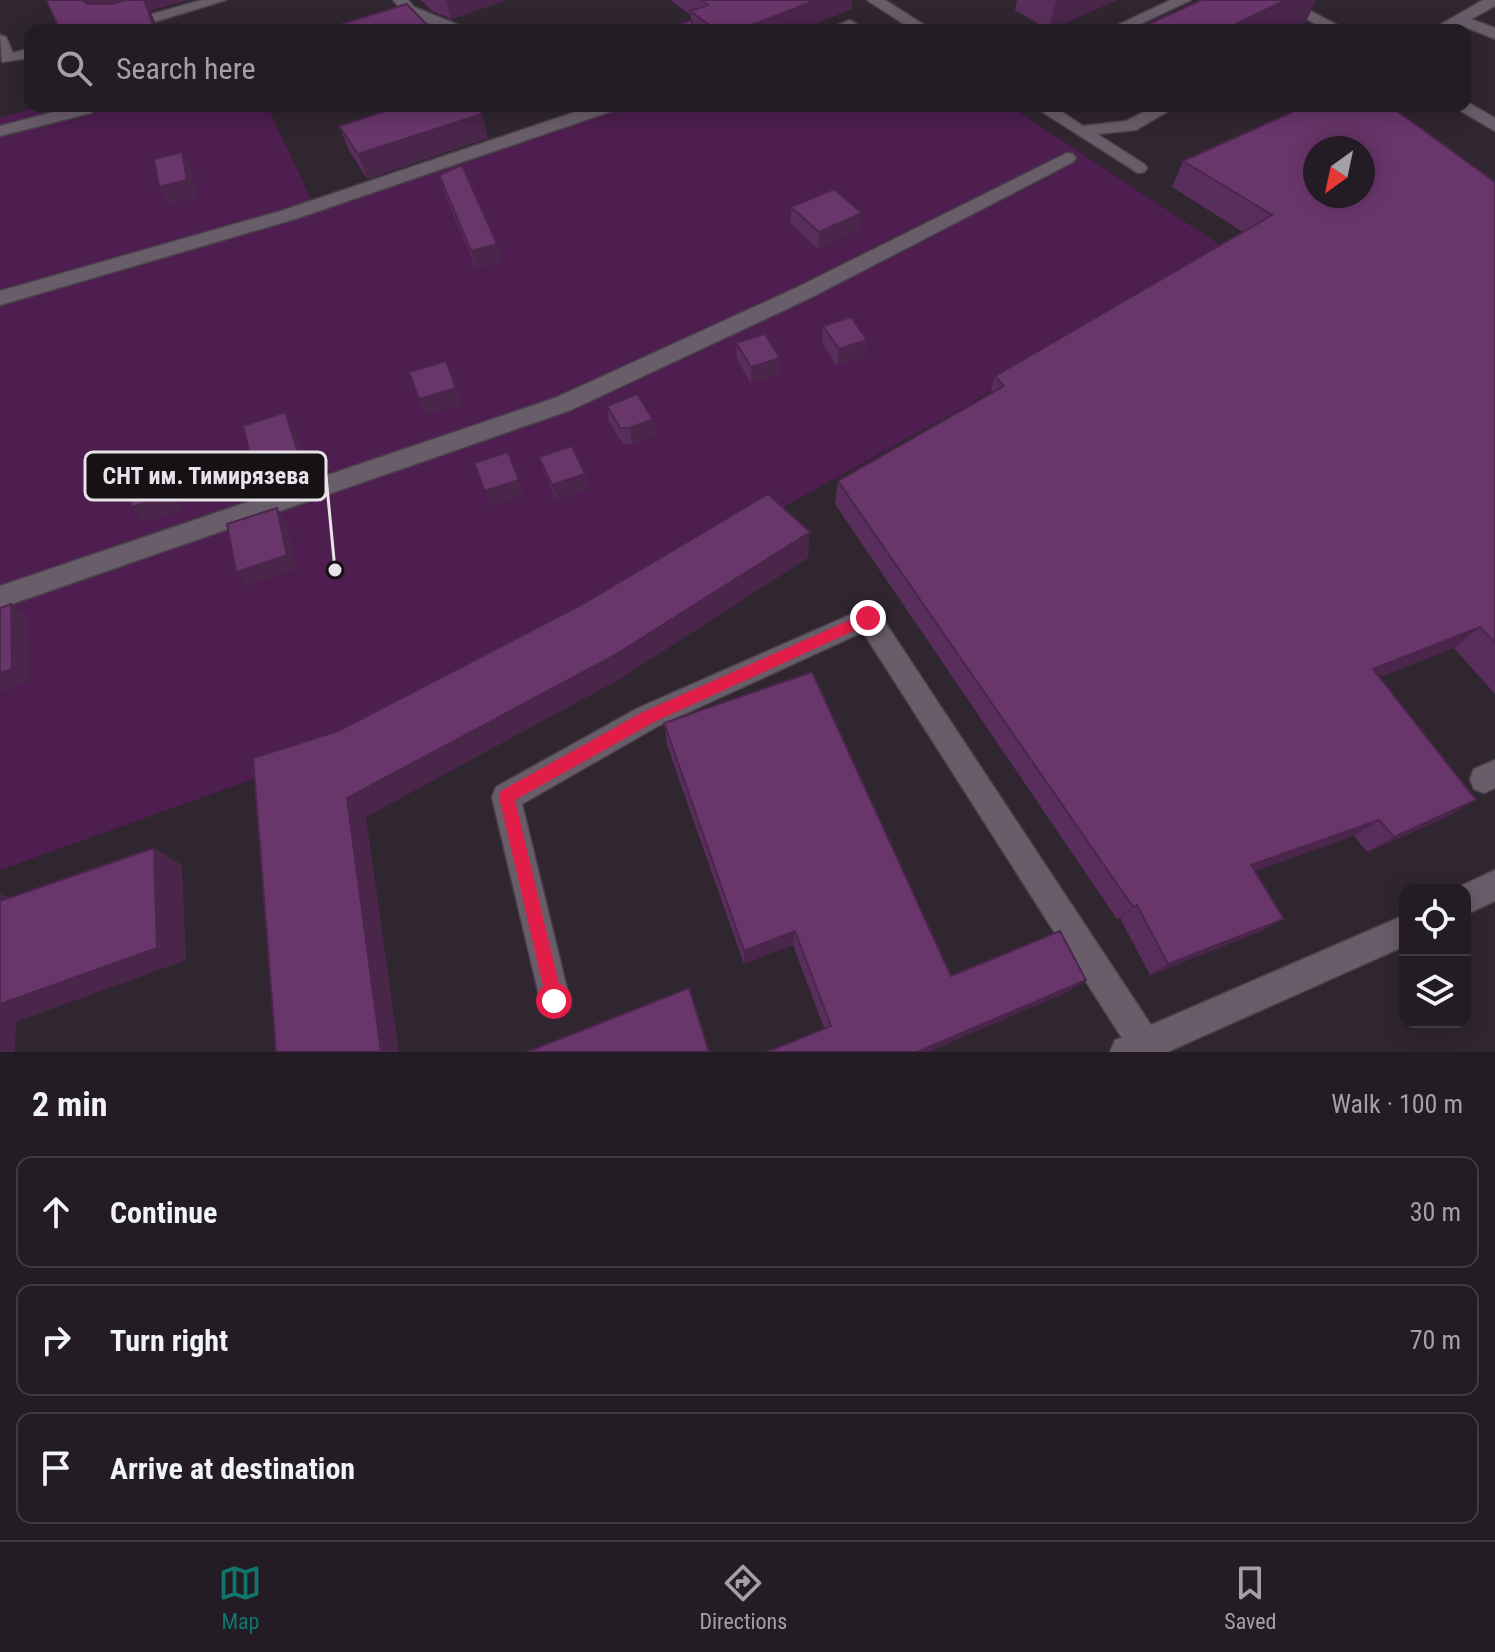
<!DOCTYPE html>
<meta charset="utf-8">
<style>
body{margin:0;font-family:"Roboto Condensed",sans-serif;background:#302931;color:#f1f3f6}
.controls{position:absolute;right:24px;bottom:24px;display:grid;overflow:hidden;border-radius:16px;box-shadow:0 4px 20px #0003}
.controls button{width:72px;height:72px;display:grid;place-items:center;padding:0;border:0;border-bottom:2px solid #413a41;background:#241c24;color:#f1f3f6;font:40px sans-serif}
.compass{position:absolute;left:1303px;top:136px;width:72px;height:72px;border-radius:50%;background:#241c24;box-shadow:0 4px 20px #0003;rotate:213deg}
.stop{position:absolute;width:24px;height:24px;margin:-18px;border:6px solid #e11d48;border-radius:50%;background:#fff}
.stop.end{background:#e11d48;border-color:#fff;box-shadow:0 2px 8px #0008}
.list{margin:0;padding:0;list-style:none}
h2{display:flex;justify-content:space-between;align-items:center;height:104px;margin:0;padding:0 32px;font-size:34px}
h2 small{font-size:26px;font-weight:400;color:#a3a1a6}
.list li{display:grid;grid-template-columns:52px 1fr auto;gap:24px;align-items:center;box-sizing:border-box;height:112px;margin:0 16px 16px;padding:0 16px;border:2px solid #413a41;border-radius:16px}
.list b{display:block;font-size:30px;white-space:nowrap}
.list em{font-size:26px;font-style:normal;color:#a3a1a6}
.icon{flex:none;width:44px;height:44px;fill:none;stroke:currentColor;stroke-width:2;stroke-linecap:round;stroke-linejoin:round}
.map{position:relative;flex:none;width:1495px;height:1052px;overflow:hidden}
.search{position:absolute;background:#241c24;box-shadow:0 4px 20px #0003;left:24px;right:24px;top:24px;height:88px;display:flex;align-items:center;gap:20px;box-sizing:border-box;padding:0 28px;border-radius:16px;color:#a3a1a6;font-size:30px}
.sheet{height:488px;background:#241c24}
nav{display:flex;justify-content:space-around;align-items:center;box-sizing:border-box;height:112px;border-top:2px solid #413a41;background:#241c24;font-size:22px;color:#a3a1a6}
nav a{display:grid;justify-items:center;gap:4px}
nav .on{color:#0f766e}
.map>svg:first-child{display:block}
.green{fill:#4d1e4f}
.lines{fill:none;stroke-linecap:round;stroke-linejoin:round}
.minor-casing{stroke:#4a424a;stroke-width:3}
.minor{fill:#6a5d6a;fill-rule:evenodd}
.wall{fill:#5a2e5c}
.shaded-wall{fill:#4a264b}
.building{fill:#69366b;stroke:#4a264b;stroke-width:2;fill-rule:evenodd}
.route{fill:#e11d48}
.leader{fill:none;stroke:#e9e2e9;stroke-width:3}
.callout-dot{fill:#e9e2e9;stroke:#151115;stroke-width:3}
.callout{fill:#151115;stroke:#e9e2e9;stroke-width:3}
.callout-label{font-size:24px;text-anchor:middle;font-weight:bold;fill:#e9e2e9}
</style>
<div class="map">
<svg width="1495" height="1052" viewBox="0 0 1495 1052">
<rect width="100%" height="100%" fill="#302630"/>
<!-- green -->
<path class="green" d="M 45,106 L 267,106 L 314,205 L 599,106 L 1010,106 L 1223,247 L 971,403 L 367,738 L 0,870 L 0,117 Z"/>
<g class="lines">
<defs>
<path id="minor" d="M 202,0 L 226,0 L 128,30 L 103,30 L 106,27 Z
M 393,0 L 408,0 L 414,7 L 471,30 C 443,30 410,22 393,0 Z
M 867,0 L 885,0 L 932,30 L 913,30 Z
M 1171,0 L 1191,0 L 1128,30 L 1107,30 Z
M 1270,0 L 1289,0 L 1347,30 L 1327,30 Z
M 1483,0 L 1495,0 L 1495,6 L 1471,19 L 1495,28 L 1495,39 L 1460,25 L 1450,30 L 1431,30 Z
M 850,20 L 858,25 L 855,28 L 826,30 Z
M 0,35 L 6,37 L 13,53 L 30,48 L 30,58 L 2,62 Z
M 1465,101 L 1495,118 L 1495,131 L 1459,110 L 1457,106 L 1465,106 Z
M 77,106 L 91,106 L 93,109 L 91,113 L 0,136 L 0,126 Z
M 593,106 L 617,106 L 615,110 L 295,219 L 0,305 L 0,291 L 281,211 Z
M 1033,106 L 1053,106 L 1083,126 L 1126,121 L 1156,106 L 1177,106 L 1136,130 L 1097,134 L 1144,164 L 1147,168 L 1144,172 L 1138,173 Z
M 1067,153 L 1073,154 L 1076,158 L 1073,162 L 810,298 L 571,410 L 0,608 L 0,586 L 555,398 L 796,288 Z
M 868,607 L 877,610 L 1151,1025 L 1405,915 L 1405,946 L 1167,1052 L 1110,1052 L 1115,1040 L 1122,1038 L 863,632 L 658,726 L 522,804 L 570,1001 L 565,1012 L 554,1017 L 543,1012 L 492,797 L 496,787 L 638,708 Z
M 1495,760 L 1495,788 L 1484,793 L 1474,789 L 1470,779 L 1474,769 Z
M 1495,870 L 1495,901 L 1465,915 L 1465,890 L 1454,889 Z"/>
</defs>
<!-- minor casing -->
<use href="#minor" class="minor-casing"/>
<!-- minor -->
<use href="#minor" class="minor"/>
</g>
<!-- wall -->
<path class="wall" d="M 421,0 L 507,0 L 451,19 L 432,11 Z
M 670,0 L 852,0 L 852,9 L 800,30 L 665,30 L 691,21 L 691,15 Z
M 1017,0 L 1117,0 L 1049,30 L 1015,10 Z
M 339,126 L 488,138 L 367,179 L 349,150 Z
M 1183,161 L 1495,182 L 1495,694 L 1454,648 L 1379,677 L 1447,817 L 1367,852 L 1354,836 L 1254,871 L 1284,919 L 1261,931 L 1150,975 L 1120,918 L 1117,919 L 835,504 L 838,481 L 990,394 L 995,376 L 1243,232 L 1172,187 Z
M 439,175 L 497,244 L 501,261 L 476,268 L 444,192 Z
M 791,207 L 860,230 L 818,249 L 791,224 Z
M 823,326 L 865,356 L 837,366 L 822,343 Z
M 736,343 L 780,358 L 780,374 L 751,383 L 737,360 Z
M 607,406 L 653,419 L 655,435 L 632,444 L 623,444 L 609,422 Z
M 539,457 L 585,474 L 589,489 L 556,500 L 544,472 Z
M 664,723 L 951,976 L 1068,992 L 824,1028 L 793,945 L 744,964 L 667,745 Z"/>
<!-- shaded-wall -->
<path class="shaded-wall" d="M 85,0 L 189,0 L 150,11 L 159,30 L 100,30 L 84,1 Z
M 446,0 L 507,0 L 451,19 Z
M 816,0 L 852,0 L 852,9 L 800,30 L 739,30 Z
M 1056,0 L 1117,0 L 1049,30 Z
M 1286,0 L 1316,0 L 1306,22 L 1290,30 L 1223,30 Z
M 482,114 L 488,138 L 367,179 L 358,154 Z
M 182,152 L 192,169 L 197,197 L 169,204 L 159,187 Z
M 862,213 L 860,230 L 818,249 L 819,232 Z
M 497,244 L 501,261 L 476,268 L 471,251 Z
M 867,340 L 865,356 L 837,366 L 839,349 Z
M 780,358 L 780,374 L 751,383 L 751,367 Z
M 456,388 L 462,404 L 425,415 L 419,399 Z
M 285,412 L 295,428 L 308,470 L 265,485 L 254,470 Z
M 653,419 L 655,435 L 632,444 L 630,428 Z
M 165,467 L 177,482 L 181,511 L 144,522 L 131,507 Z
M 585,474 L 589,489 L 556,500 L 552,485 Z
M 519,480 L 524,495 L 490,507 L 485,491 Z
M 277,508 L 287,523 L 297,569 L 247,586 L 236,572 Z
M 810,532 L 808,558 L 620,679 L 366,817 L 399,1052 L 381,1052 L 347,798 Z
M 11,604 L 28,618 L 29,682 L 0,692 L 0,673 Z
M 1480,627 L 1454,648 L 1350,689 L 1373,669 Z
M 1476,800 L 1447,817 L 1367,852 L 1394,837 Z
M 1379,820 L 1354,836 L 1230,879 L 1251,865 Z
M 154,848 L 182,865 L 186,960 L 16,1022 L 15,1052 L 0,1052 L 0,1004 Z
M 0,894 L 22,903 L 0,912 Z
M 1137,905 L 1120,918 L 1117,919 L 1133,907 Z
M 1284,919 L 1261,931 L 1150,975 L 1168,964 Z
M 795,931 L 793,945 L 744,964 L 744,951 Z
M 1086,980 L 1068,992 L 928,1052 L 917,1052 Z"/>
<!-- building -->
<path class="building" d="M 46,0 L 85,0 L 84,1 L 87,4 L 113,4 L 126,0 L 144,0 L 155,30 L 60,30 Z
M 701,0 L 816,0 L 739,30 L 716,30 L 690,11 L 708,5 Z
M 1202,0 L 1286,0 L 1223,30 L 1137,29 Z
M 407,4 L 432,30 L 322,30 Z
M 691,20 L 695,30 L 665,30 Z
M 402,106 L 476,106 L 482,114 L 358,154 L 339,126 Z
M 1306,106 L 1390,106 L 1495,182 L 1495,643 L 1480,627 L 1373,669 L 1476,800 L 1394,837 L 1379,820 L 1251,865 L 1284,919 L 1168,964 L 1137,905 L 1133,907 L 838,481 L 1004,386 L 995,376 L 1272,215 L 1183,161 ZM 1315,148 L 1363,148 L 1363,196 L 1315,196 Z
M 182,152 L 187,180 L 159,187 L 154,159 Z
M 462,165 L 497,244 L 471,251 L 439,175 Z
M 834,189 L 862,213 L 819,232 L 791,207 Z
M 851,317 L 867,340 L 839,349 L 823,326 Z
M 765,334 L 780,358 L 751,367 L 736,343 Z
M 446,361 L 456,388 L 419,399 L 409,372 Z
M 637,394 L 653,419 L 630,428 L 620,428 L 607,406 Z
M 285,412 L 299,455 L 254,470 L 243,426 Z
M 572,446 L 585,474 L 552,485 L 539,457 Z
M 508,452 L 519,480 L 485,491 L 474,463 Z
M 165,467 L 168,496 L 131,507 L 128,478 Z
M 768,494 L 810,532 L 615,655 L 347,798 L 381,1052 L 276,1052 L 253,758 L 338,731 L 581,605 Z
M 277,508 L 287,555 L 236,572 L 227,524 Z
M 11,604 L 12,669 L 0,673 L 0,608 Z
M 812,672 L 951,976 L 1060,931 L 1086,980 L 917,1052 L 767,1052 L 831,1026 L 795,931 L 744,951 L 664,723 Z
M 154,848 L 157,948 L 0,1004 L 0,901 Z
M 689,988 L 709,1052 L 527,1052 Z"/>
<!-- route -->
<path class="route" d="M 868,612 L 875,618 L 873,622 L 654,722 L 515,800 L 563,1001 L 560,1007 L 554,1010 L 548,1007 L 499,797 L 501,791 L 643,712 Z"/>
<!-- callouts -->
<path class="leader" d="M335 570L326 476"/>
<circle class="callout-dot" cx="335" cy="570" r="8"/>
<rect class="callout" x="85" y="452" width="241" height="48" rx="8"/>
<g class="callout-label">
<text x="206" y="484">СНТ им. Тимирязева</text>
</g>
</svg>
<div class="controls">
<button><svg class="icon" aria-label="locate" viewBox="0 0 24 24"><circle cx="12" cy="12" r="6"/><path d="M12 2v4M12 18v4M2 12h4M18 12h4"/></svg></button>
<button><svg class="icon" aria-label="layers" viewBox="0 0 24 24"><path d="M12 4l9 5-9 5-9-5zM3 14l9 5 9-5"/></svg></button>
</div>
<svg class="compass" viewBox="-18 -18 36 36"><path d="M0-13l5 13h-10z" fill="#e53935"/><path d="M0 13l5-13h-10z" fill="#a3a1a6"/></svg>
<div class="stop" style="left:554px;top:1001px"></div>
<div class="stop end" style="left:868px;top:618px"></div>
<div class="search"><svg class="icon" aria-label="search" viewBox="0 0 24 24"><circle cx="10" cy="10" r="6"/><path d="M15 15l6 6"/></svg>Search here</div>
</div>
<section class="sheet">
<h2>2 min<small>Walk · 100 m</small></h2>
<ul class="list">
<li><svg class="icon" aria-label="ahead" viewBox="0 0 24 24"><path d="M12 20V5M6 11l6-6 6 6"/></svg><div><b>Continue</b></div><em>30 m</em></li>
<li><svg class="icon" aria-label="right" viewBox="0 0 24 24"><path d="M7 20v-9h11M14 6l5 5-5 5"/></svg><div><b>Turn right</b></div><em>70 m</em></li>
<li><svg class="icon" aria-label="arrive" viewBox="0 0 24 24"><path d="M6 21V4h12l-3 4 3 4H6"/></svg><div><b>Arrive at destination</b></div></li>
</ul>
</section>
<nav>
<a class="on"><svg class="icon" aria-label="map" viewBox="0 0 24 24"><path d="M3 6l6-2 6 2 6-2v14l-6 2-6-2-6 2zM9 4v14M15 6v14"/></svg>Map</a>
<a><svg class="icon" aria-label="directions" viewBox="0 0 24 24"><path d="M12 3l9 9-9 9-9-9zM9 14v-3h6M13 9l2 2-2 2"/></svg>Directions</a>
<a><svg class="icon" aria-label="saved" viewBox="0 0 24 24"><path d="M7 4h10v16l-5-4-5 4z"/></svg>Saved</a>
</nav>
